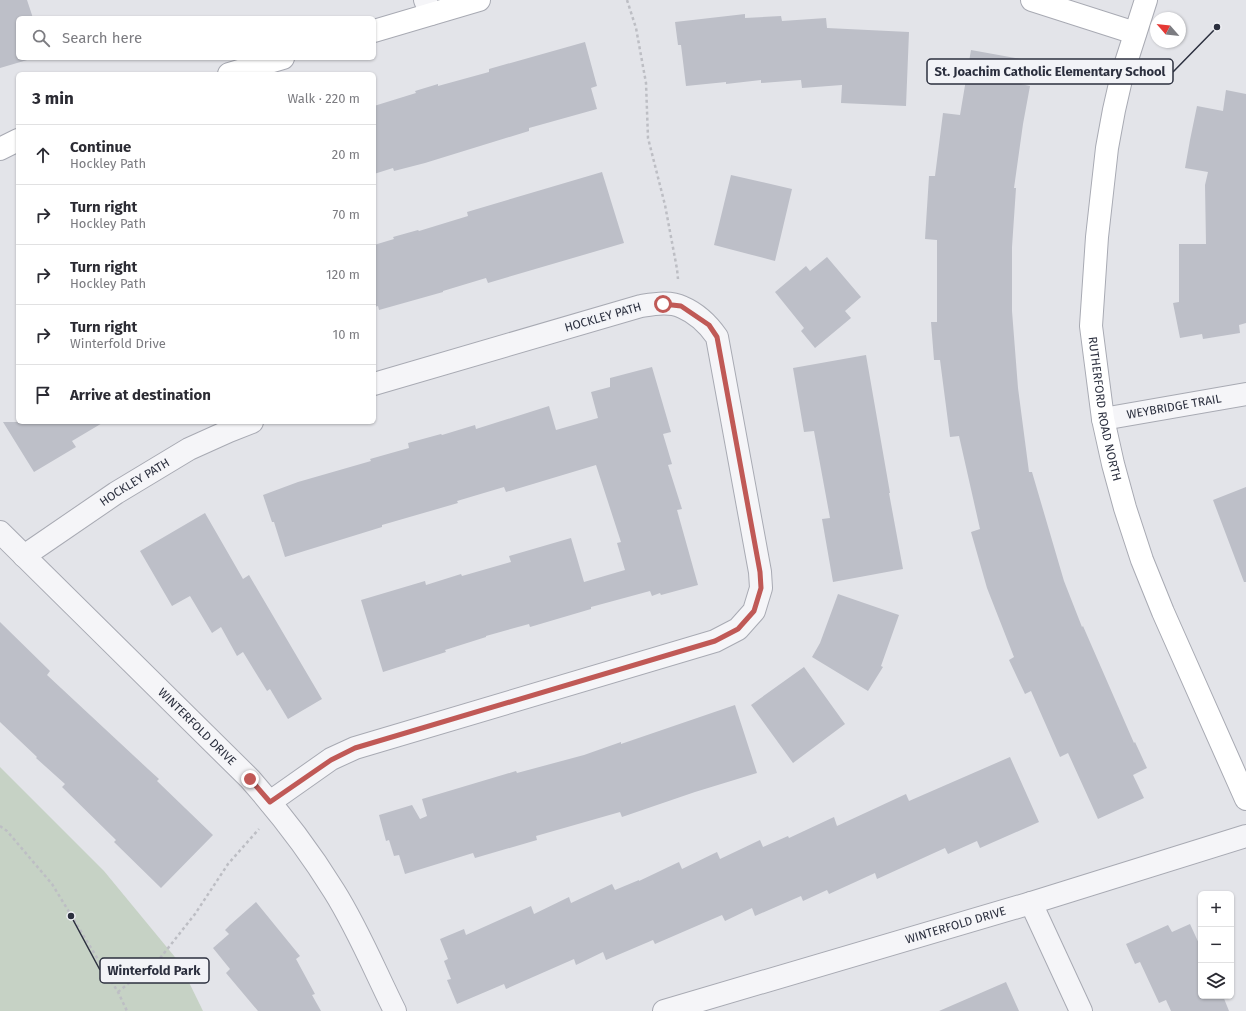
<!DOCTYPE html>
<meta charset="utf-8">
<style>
body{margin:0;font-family:"Fira Sans",sans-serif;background:#f7f7f7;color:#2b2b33}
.controls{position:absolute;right:12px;bottom:12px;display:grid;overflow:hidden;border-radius:6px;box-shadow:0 1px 3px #0004}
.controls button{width:36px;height:36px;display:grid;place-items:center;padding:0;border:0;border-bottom:1px solid #e1e1e2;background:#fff;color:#2b2b33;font:20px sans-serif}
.compass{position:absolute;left:1150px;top:12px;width:36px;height:36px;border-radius:50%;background:#fff;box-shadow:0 1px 3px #0004;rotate:298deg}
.stop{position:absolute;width:12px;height:12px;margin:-9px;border:3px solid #c05956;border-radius:50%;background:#fff}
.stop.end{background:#c05956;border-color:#fff;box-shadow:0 1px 4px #0008}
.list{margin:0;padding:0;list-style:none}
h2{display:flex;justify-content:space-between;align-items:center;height:52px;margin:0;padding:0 16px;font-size:17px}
h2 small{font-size:13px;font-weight:400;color:#7c7c81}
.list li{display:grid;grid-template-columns:26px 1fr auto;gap:12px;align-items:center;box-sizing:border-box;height:60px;padding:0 16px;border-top:1px solid #e1e1e2}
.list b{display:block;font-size:15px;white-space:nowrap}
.list p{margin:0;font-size:13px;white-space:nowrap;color:#7c7c81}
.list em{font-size:13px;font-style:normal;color:#7c7c81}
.icon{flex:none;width:22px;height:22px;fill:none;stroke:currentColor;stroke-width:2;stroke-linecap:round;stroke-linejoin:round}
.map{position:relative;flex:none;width:1246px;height:1011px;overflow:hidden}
.search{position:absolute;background:#fff;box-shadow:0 1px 3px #0004;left:16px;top:16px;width:360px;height:44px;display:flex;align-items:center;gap:10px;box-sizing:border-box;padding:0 14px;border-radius:6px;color:#7c7c81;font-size:15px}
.panel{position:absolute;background:#fff;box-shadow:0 1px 3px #0004;left:16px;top:72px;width:360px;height:352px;border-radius:6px}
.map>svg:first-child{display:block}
.green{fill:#c6d2c5}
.building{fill:#bdbfc8}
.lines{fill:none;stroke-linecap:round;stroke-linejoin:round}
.street-casing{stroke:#a8aab3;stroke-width:24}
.secondary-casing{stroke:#a8aab3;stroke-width:24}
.path{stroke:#bdbec4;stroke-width:2.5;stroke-dasharray:3 3;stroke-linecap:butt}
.street{stroke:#f5f5f8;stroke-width:22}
.secondary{stroke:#fff;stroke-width:22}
.route{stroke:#c05956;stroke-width:5}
.labels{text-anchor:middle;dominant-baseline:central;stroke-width:3.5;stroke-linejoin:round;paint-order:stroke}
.street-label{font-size:12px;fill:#2c303f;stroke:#f2f3f7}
.leader{fill:none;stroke:#2c303f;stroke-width:1.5}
.callout-dot{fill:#2c303f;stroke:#f2f3f7;stroke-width:1.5}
.callout{fill:#f2f3f7;stroke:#2c303f;stroke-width:1.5}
.callout-label{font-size:13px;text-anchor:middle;font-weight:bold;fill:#2c303f}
</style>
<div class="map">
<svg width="1246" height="1011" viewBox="0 0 1246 1011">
<rect width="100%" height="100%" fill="#e3e4e9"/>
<!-- green -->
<path class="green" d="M 0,767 L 104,871 L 179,962 L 203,1011 L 0,1011 Z"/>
<!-- building -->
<path class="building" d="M 0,0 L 27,0 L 33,18 L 18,18 L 18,58 L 34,58 L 0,68 Z
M 745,14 L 745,18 L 781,16 L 782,21 L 826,18 L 827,28 L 909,32 L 906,106 L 841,103 L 842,85 L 802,88 L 801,80 L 761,83 L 761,80 L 726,84 L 726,82 L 686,86 L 681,45 L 678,45 L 675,22 Z
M 585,42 L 597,86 L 591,88 L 597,109 L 529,128 L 529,131 L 425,163 L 394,171 L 393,168 L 374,174 L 374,106 L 416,93 L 415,91 L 438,84 L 438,86 L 489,72 L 489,69 Z
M 971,50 L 1021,59 L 1016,83 L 1030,86 L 1023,124 L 1014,188 L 1016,188 L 1012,247 L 1012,311 L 1018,388 L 1029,472 L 1032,472 L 1064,581 L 1082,627 L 1083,626 L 1134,743 L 1135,742 L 1147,768 L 1133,775 L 1144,798 L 1098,819 L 1068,753 L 1060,757 L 1031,691 L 1025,694 L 1009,660 L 1014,657 L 987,588 L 971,532 L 980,529 L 959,436 L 950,437 L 940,360 L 934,360 L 931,322 L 937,322 L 937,240 L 925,239 L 929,176 L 935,176 L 943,113 L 960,115 Z
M 1226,90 L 1246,94 L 1246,323 L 1239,325 L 1240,333 L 1203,339 L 1202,334 L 1180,338 L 1173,303 L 1179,302 L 1179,244 L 1206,244 L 1205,185 L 1208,172 L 1185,168 L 1190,140 L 1197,106 L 1223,111 Z
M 602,172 L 624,243 L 488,283 L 486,278 L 443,291 L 443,292 L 379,310 L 378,306 L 374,307 L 374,245 L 394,239 L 393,237 L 418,230 L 419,231 L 468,216 L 467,212 Z
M 731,175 L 792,189 L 775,261 L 714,245 Z
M 827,257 L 861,297 L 845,311 L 851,318 L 815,348 L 801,331 L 804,328 L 775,292 L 806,266 L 810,271 Z
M 866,355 L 890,493 L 889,493 L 903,569 L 833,582 L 822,519 L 830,518 L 814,431 L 804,432 L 793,368 Z
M 652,367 L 671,432 L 663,434 L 672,464 L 668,465 L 682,509 L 677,510 L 698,585 L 661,595 L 660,593 L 652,596 L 650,591 L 591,607 L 591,609 L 530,627 L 529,624 L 486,636 L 486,637 L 445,650 L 446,652 L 383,672 L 361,600 L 425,581 L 426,585 L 461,574 L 462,576 L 511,562 L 509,556 L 571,538 L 584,582 L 625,570 L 617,543 L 621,542 L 596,465 L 506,492 L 504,487 L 457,501 L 458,503 L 382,525 L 382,527 L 285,557 L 274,522 L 272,522 L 263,495 L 298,482 L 371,461 L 370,459 L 409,448 L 408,443 L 441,434 L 442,435 L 475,425 L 476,429 L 549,406 L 556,430 L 598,418 L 591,392 L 610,387 L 610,378 Z
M 3,422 L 104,422 L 72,441 L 76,447 L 34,472 Z
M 1246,487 L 1246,582 L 1244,582 L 1213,500 Z
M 205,513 L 243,579 L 249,575 L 322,699 L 288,719 L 270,689 L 267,691 L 243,652 L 237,656 L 221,627 L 212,633 L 190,596 L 172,606 L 140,551 Z
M 838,594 L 899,615 L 881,666 L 883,667 L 868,691 L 812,657 L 820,643 Z
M 0,622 L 50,671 L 47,675 L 148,769 L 159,779 L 157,781 L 213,835 L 161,888 L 114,842 L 116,840 L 62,787 L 65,784 L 36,758 L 37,757 L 0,722 Z
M 804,667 L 845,724 L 793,763 L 751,705 Z
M 735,705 L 757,773 L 695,792 L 622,817 L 620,812 L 536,836 L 537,840 L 475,858 L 473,853 L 405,874 L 399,855 L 394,856 L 389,840 L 386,841 L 379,815 L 412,805 L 420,819 L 427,816 L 422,799 L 516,771 L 517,773 L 584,755 L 621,742 L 621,744 Z
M 1010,757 L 1039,822 L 980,848 L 977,841 L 948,854 L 945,848 L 877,879 L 875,873 L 829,894 L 827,890 L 803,901 L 801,896 L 755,916 L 752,908 L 725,921 L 722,915 L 655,944 L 653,940 L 606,960 L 603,952 L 576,965 L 574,959 L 506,989 L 504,984 L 457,1004 L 447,980 L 451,979 L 444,961 L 448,959 L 440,939 L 464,929 L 466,935 L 531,906 L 534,914 L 569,897 L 571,903 L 612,884 L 615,890 L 639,880 L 639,881 L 679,862 L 682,869 L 717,852 L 720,859 L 760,840 L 763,847 L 788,836 L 789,838 L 834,817 L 837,826 L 906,794 L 909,801 Z
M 256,902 L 300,956 L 296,959 L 315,994 L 312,995 L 321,1011 L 258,1011 L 226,973 L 230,969 L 213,948 L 229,934 L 225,930 L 230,925 Z
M 1190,924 L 1201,948 L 1201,996 L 1223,996 L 1229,1011 L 1171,1011 L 1166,1000 L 1159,1003 L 1140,962 L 1135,964 L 1126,944 L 1168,925 L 1172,932 Z
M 1006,982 L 1019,1011 L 939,1011 Z"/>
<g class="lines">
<defs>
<g id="street">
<path d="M 425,0 L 431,14"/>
<path id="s1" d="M 1103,419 L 1246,394"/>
<path id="s2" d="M 0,532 L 250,779 C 281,814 310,852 334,891 C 358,929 375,971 395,1011"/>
<path id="s3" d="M 24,556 L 116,493 L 189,449 L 229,431 L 252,422"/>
<path d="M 270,802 L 331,759 L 355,748 L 715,641 L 738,629 L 754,611 L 761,588 L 760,572 L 717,337 C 708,324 696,313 682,307 C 670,301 654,304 641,306 L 374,384"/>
<path d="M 1031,903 L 1081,1011"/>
<path id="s4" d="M 664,1011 L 1031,903 L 1246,836"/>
</g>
<g id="secondary">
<path d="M 1032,0 L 1135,33"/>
<path id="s5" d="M 1146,0 L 1122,75 L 1114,110 L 1107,148 L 1097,237 L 1091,326 L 1103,419 L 1113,464 L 1125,508 L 1142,560 L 1163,612 L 1246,799"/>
<path d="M 374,31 L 479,0"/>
<path d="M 229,74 L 283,58"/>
<path d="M 0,149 L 18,140"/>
</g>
</defs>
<!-- street casing -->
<use href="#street" class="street-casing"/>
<!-- secondary casing -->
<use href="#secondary" class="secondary-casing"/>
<!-- path -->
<path class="path" d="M 627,0 L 636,28 L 646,83 L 648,138 L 665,205 L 677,269 L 678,279
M 0,826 L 7,831 L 52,884 L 118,992 L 127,1011
M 118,992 L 161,957 L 195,914 L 228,864 L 259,829"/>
<!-- street -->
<use href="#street" class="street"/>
<!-- secondary -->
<use href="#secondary" class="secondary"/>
</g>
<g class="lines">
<!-- route -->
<path class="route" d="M 250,779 L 270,802 L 331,760 L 355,748 L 715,641 L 738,629 L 754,611 L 761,588 L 760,572 L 717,337 L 709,325 L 681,306 L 663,304"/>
</g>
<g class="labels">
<!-- street labels -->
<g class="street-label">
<text transform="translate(603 317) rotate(-16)">HOCKLEY PATH</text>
<text stroke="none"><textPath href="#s1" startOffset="72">WEYBRIDGE TRAIL</textPath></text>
<text stroke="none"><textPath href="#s5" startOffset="416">RUTHERFORD ROAD NORTH</textPath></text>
<text stroke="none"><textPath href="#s3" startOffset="133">HOCKLEY PATH</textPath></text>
<text stroke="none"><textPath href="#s2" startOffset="277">WINTERFOLD DRIVE</textPath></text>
<text stroke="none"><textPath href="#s4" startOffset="304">WINTERFOLD DRIVE</textPath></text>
</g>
</g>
<!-- callouts -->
<path class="leader" d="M1217 27L1173 72M71 916L100 970"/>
<g class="callout-dot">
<circle cx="1217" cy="27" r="4"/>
<circle cx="71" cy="916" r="4"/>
</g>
<g class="callout">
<rect x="927" y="59" width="246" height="25" rx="4"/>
<rect x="100" y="958" width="109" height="25" rx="4"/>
</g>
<g class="callout-label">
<text x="1050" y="76">St. Joachim Catholic Elementary School</text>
<text x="154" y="975">Winterfold Park</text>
</g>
</svg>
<div class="controls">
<button>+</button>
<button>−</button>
<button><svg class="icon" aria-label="layers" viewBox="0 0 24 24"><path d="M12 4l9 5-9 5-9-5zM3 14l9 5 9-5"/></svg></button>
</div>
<svg class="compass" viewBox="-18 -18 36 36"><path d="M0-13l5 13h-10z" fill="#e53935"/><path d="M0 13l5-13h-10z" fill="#7c7c81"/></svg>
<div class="stop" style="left:663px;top:304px"></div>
<div class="stop end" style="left:250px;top:779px"></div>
<div class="search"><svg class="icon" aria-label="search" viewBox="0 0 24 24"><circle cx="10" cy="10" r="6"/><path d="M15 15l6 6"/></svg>Search here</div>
<section class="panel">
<h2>3 min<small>Walk · 220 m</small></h2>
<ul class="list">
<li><svg class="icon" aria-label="ahead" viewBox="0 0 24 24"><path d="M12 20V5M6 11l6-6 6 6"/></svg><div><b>Continue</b><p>Hockley Path</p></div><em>20 m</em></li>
<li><svg class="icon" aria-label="right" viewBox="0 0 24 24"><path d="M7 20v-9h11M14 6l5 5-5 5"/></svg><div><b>Turn right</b><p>Hockley Path</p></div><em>70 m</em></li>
<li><svg class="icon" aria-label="right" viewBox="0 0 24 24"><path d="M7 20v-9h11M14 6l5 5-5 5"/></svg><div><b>Turn right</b><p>Hockley Path</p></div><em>120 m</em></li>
<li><svg class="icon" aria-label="right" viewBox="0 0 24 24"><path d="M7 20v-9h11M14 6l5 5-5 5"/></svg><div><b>Turn right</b><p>Winterfold Drive</p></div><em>10 m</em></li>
<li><svg class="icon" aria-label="arrive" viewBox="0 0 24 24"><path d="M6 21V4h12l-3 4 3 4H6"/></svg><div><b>Arrive at destination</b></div></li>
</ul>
</section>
</div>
